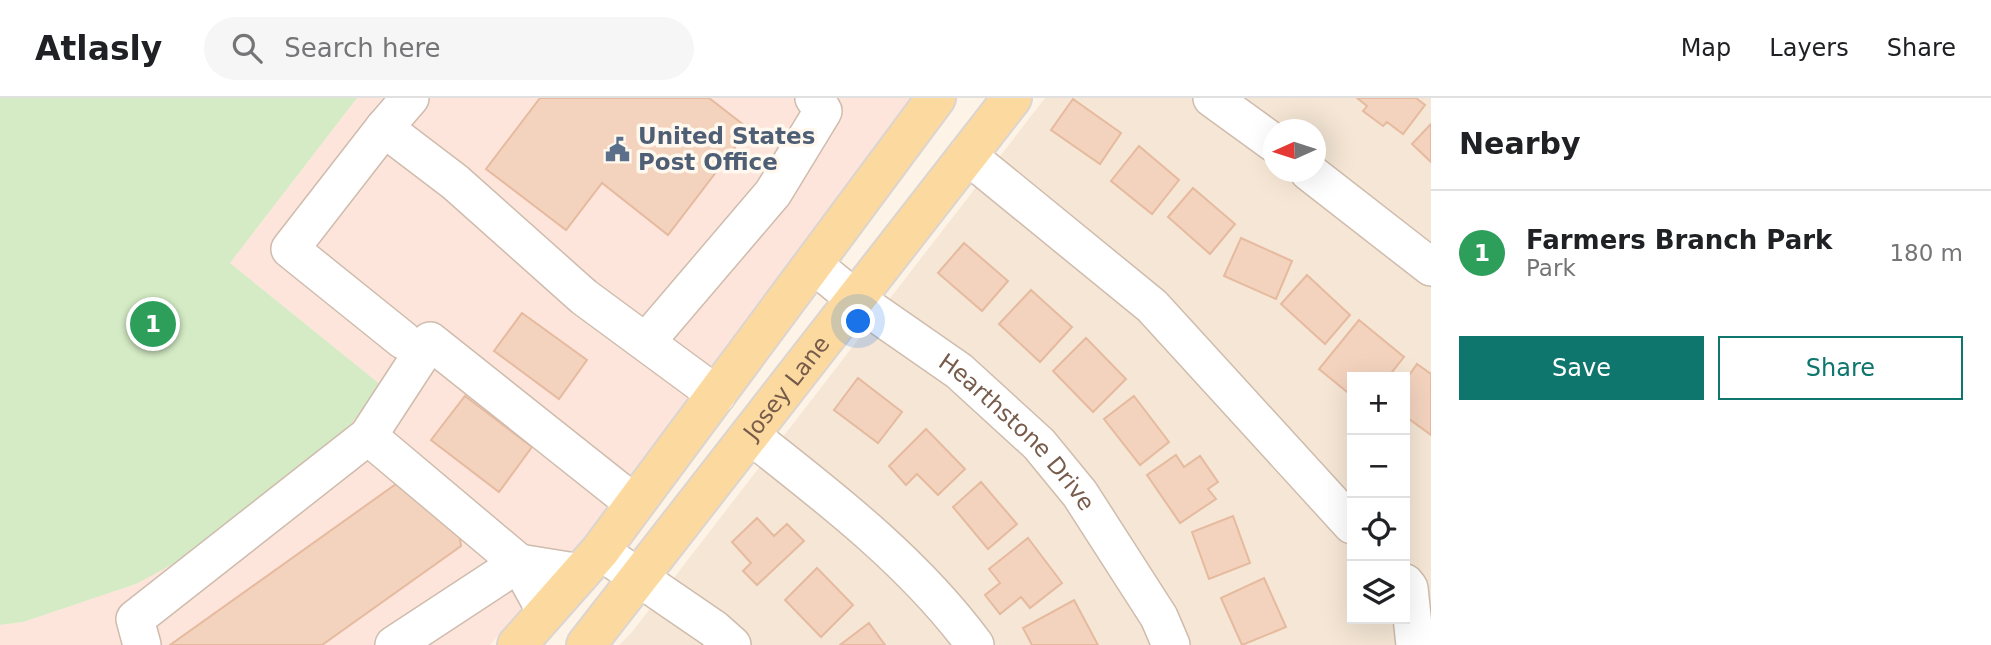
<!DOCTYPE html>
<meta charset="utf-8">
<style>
body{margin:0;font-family:"DejaVu Sans",sans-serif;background:#f6f6f6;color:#202124}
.controls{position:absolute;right:21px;bottom:21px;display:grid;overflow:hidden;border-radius:0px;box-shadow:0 7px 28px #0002}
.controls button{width:63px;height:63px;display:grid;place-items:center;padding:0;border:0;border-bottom:2px solid #e0e0e0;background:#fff;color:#202124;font:35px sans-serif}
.compass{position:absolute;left:1263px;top:21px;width:63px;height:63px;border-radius:50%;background:#fff;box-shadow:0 7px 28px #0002;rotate:267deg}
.you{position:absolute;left:859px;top:224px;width:24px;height:24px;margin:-18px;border:5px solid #fff;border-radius:50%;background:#1a73e8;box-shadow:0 0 0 10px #1a73e833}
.badge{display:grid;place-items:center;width:46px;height:46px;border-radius:50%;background:#0f766e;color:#fff;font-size:23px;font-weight:700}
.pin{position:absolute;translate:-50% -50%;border:4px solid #fff;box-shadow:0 2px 7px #0006}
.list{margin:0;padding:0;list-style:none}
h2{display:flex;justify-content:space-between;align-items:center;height:91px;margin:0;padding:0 28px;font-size:30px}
h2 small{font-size:23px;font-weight:400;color:#757577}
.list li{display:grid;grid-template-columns:46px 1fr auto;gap:21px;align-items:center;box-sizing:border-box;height:126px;padding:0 28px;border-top:2px solid #e0e0e0}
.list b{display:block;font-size:26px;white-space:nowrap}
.list p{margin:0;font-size:23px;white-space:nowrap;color:#757577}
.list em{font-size:23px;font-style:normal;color:#757577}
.actions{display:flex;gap:14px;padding:21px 28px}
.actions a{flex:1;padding:16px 0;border:2px solid #0f766e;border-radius:0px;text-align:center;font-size:24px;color:#0f766e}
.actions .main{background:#0f766e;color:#fff}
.icon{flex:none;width:38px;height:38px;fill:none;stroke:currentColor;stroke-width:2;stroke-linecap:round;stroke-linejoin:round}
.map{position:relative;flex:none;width:1431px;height:547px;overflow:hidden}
header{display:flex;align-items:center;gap:42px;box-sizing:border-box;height:98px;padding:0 35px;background:#fff;border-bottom:2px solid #e0e0e0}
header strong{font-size:33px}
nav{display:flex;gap:38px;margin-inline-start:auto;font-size:24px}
.search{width:490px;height:63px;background:#f6f6f6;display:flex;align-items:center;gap:18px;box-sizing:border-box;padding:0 24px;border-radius:38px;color:#757577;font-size:26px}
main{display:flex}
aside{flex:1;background:#fff}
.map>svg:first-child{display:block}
.residential{fill:#f5e6d5;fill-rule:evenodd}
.commercial{fill:#fde5db}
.green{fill:#d4ebc5}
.building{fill:#f3d3be;stroke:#e6ba9e;stroke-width:2}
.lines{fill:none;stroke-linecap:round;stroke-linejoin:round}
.minor-casing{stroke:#cfbcad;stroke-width:40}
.major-casing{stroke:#dcd4d0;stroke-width:42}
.minor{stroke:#fff;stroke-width:37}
.major{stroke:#fcda9f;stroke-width:38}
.labels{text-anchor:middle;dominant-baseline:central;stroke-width:7;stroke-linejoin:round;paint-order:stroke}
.service-label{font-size:23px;font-weight:bold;fill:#4e5e75;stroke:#fff8ee;text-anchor:start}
.street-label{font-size:23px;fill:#775b4b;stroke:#fff8ee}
</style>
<header>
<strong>Atlasly</strong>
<div class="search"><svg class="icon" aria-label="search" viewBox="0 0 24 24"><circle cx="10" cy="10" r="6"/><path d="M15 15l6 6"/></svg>Search here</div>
<nav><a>Map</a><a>Layers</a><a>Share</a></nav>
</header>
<main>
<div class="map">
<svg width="1431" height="547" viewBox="0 0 1431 547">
<rect width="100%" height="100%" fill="#fdf4e7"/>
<!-- residential -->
<path class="residential" d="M 1045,0 L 1431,0 L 1431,547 L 619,547 L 632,534 ZM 1274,32 L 1316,32 L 1316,74 L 1274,74 ZM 1352,279 L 1405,279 L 1405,521 L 1352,521 Z"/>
<!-- commercial -->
<path class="commercial" d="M 357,0 L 911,0 L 582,443 L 490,547 L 0,547 L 0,527 L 23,524 L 136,486 L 381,287 L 230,165 Z"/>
<!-- green -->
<path class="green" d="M 0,0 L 357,0 L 230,165 L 381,287 L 326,358 L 230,435 L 136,486 L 23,524 L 0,527 Z"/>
<!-- building -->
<path class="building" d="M 540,0 L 709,0 L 749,31 L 668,137 L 602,85 L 566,132 L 486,71 Z
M 1357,0 L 1416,0 L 1425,7 L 1403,36 L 1387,24 L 1383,28 L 1363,13 L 1367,8 Z
M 1073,1 L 1121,35 L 1100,66 L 1051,32 Z
M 1431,26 L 1431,64 L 1412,46 Z
M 1139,48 L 1179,82 L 1152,116 L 1111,83 Z
M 1193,90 L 1235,126 L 1210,156 L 1168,119 Z
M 1241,140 L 1292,163 L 1276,201 L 1224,178 Z
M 964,145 L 1008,183 L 982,213 L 938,175 Z
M 1307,177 L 1350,217 L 1325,246 L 1281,206 Z
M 1031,192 L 1072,229 L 1040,264 L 999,226 Z
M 522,215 L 587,262 L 559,301 L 494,253 Z
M 1359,222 L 1404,259 L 1388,279 L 1352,279 L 1352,298 L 1319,271 Z
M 1086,240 L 1126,281 L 1093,314 L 1053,273 Z
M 1417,266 L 1431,276 L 1431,337 L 1405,318 L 1405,283 Z
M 858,280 L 902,314 L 878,345 L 834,312 Z
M 465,298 L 532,349 L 499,394 L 431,342 Z
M 1134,298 L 1169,344 L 1140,367 L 1104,321 Z
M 926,331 L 965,371 L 938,397 L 917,376 L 906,387 L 889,368 Z
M 1176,357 L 1184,369 L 1200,358 L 1218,384 L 1208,391 L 1216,401 L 1180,425 L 1147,377 Z
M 981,384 L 1017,426 L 988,451 L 953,409 Z
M 396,386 L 459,435 L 461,448 L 322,547 L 170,547 Z
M 1233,418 L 1250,465 L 1209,481 L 1192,434 Z
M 757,420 L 774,438 L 787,426 L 804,443 L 757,487 L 743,473 L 751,465 L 732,444 Z
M 1028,440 L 1062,485 L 1030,510 L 1021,499 L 1000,516 L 985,497 L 1000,485 L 989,471 Z
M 817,470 L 853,507 L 821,539 L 785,502 Z
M 1264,480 L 1286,529 L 1242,547 L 1221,500 Z
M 1074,502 L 1098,547 L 1032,547 L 1023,530 Z
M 869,525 L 885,547 L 840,547 Z"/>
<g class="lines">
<defs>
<g id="minor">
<path d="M 410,0 L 384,30 L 455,84 L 584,199 L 717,297"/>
<path d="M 1212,0 L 1274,45"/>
<path d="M 384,30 L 290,151 L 403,242"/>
<path d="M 967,57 L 1152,208 L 1352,427"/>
<path d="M 1309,74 L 1431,169"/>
<path id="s1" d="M 814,167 L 854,200 L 959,273 L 1039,346 L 1080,396 L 1159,519 L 1171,547"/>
<path d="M 646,244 L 773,95 L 823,13 L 814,0"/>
<path d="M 750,337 C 830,400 914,464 975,547"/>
<path d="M 368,338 L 430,243 L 635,406"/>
<path d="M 600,453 L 714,531 L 732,547"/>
<path d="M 1405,485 L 1409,490 L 1415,547"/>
<path d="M 142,547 L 135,521 L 368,338 L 519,465 L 546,514"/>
<path d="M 394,547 L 519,465 L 581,475"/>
</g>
<g id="major">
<path d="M 517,547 L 600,453 L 936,0"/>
<path id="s2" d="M 586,547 L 1012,0"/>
</g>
</defs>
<!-- minor casing -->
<use href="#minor" class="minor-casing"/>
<!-- major casing -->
<use href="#major" class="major-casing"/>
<!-- minor -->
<use href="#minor" class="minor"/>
<!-- major -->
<use href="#major" class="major"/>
</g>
<!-- icons -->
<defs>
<symbol id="civic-bare" viewBox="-9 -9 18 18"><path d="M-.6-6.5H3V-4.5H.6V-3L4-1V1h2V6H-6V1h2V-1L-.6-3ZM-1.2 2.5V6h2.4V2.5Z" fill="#5c6f8a" stroke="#fff8ee" stroke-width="2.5" paint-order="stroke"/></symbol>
</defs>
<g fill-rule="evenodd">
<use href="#civic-bare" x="600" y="34" width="35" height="35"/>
</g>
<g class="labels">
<!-- service labels -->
<g class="service-label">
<text x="638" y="38">United States<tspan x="638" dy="26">Post Office</tspan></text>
</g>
<!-- street labels -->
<g class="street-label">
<text stroke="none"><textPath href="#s2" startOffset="326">Josey Lane</textPath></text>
<text stroke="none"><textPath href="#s1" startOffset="264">Hearthstone Drive</textPath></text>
</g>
</g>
</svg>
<div class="controls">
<button>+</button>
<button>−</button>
<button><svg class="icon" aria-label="locate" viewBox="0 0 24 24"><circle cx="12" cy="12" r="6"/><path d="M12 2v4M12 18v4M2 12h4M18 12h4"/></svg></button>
<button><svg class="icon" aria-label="layers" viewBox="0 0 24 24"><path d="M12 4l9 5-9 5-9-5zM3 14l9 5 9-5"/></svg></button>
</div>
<svg class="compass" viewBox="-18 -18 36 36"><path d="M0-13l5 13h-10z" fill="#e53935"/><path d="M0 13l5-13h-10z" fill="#757577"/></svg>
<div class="you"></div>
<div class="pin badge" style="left:153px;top:226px;background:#2e9e5b">1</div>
</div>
<aside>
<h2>Nearby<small></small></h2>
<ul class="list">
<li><span class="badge" style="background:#2e9e5b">1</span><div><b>Farmers Branch Park</b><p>Park</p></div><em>180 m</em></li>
</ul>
<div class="actions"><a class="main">Save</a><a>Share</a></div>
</aside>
</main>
